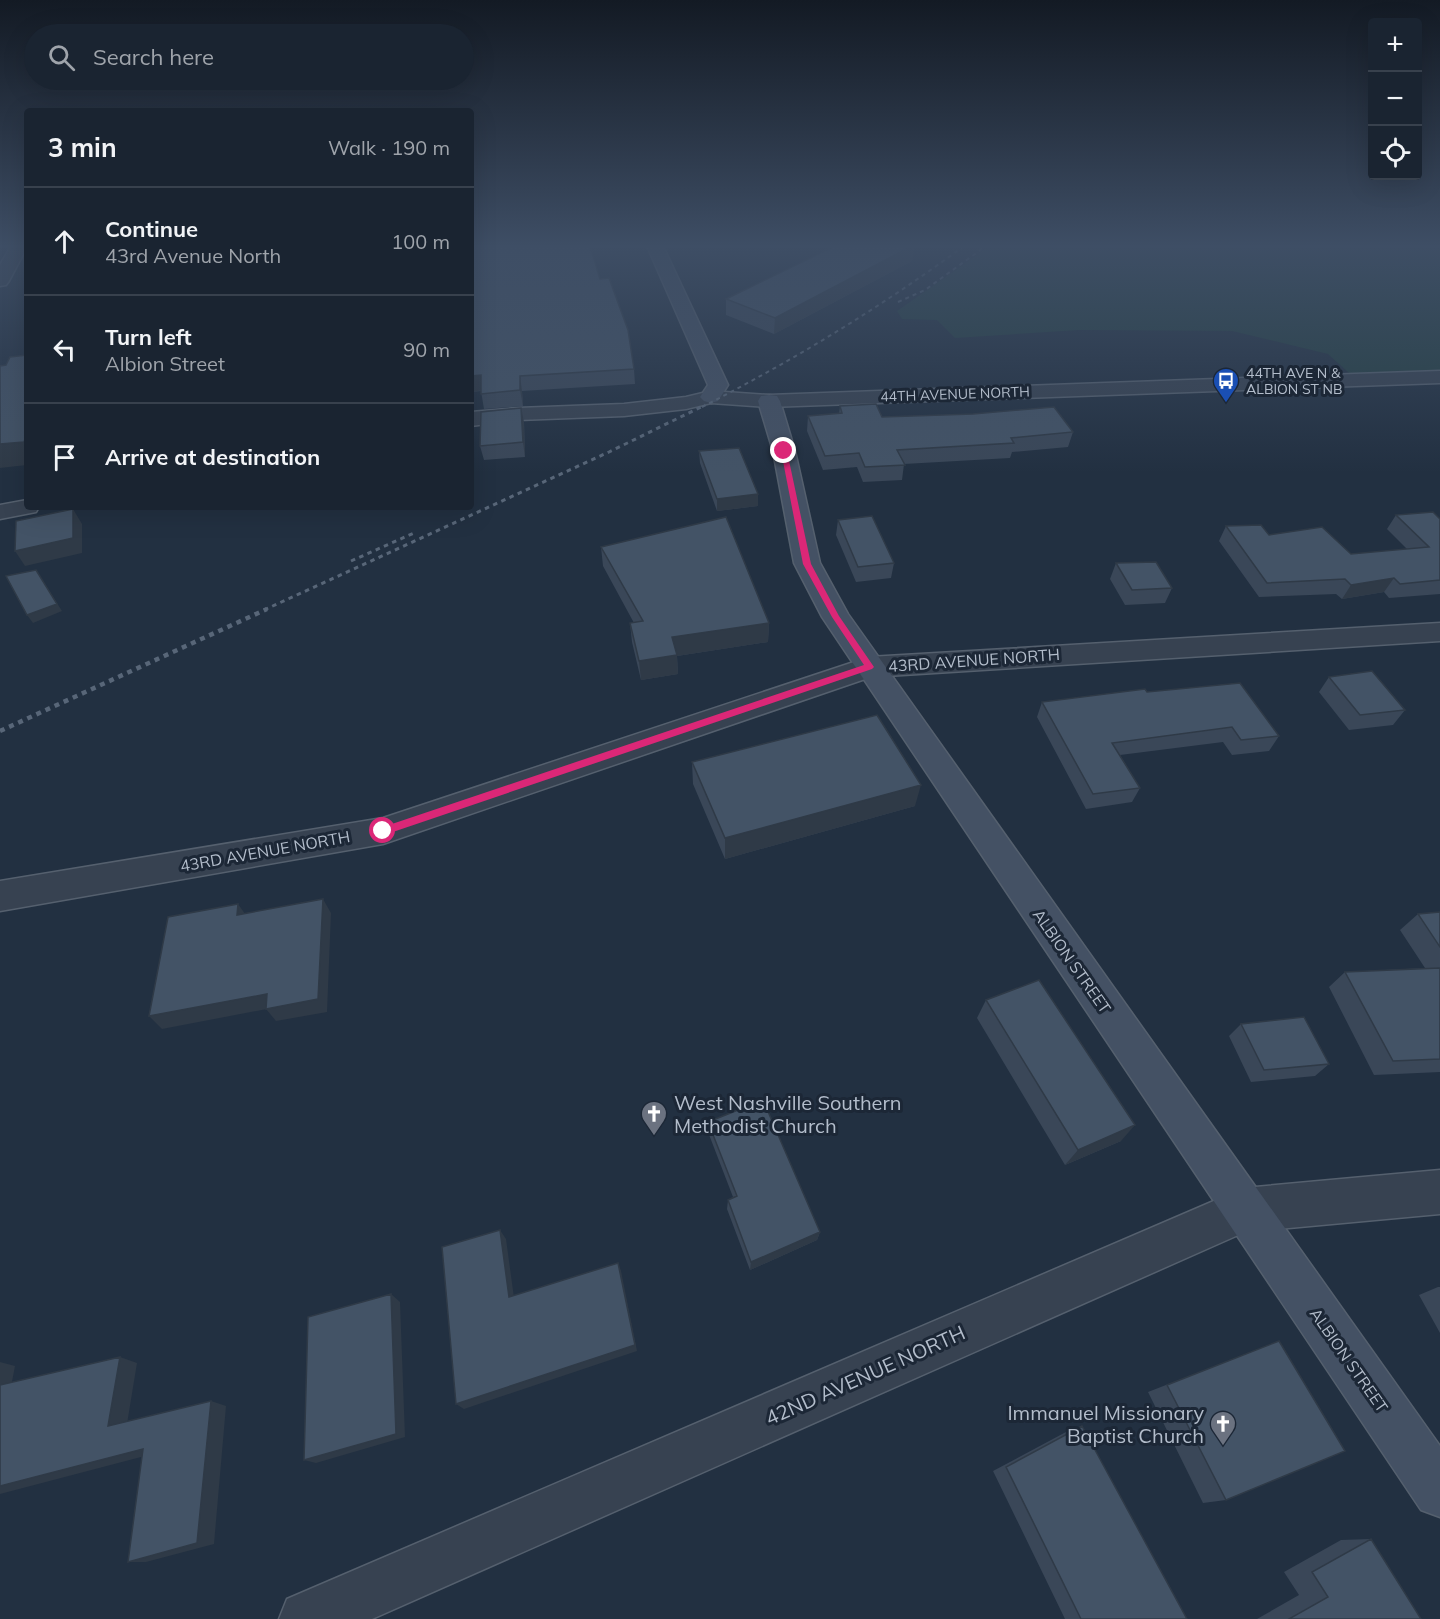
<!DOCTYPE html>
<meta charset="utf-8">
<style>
body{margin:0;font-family:Mulish,sans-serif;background:#27303d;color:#f1f3f6}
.controls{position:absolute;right:18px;top:18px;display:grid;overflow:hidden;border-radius:6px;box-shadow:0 6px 24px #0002}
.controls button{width:54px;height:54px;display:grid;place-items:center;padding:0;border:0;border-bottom:2px solid #38414d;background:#1a2431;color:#f1f3f6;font:30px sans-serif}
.stop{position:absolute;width:18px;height:18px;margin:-14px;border:4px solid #db2777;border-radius:50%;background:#fff}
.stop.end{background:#db2777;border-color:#fff;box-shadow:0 2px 6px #0008}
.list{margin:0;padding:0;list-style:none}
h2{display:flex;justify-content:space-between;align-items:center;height:78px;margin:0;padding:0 24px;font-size:26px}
h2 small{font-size:20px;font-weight:400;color:#9fa4ab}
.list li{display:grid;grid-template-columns:39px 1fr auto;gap:18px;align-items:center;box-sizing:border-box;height:108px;padding:0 24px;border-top:2px solid #38414d}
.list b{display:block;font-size:22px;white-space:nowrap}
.list p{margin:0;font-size:20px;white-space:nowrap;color:#9fa4ab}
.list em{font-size:20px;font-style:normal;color:#9fa4ab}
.icon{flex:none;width:33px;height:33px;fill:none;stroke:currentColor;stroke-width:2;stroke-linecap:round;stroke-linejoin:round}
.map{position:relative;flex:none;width:1440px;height:1619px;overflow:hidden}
.search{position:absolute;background:#1a2431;box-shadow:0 6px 24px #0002;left:24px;top:24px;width:450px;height:66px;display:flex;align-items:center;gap:15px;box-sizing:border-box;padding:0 21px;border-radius:33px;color:#9fa4ab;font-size:22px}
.panel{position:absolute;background:#1a2431;box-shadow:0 6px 24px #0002;left:24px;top:108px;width:450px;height:402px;border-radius:6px}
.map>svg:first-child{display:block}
.green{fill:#243f42}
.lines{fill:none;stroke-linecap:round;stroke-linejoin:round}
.street-casing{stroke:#55606e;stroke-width:3}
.secondary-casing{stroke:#55606e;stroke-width:3}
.street{fill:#374251;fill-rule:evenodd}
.secondary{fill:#445164;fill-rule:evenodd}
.rail-far2{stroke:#586678;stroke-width:2;stroke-dasharray:4 4;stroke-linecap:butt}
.rail-far1{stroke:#586678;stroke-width:3;stroke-dasharray:4.5 4.5;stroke-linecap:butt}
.rail{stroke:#586678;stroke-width:4.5;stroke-dasharray:5 5;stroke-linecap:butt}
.wall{fill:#3a4758}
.shaded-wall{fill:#2f3a47}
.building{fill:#435366;stroke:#2f3a47;stroke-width:1.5}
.route{fill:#db2777}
.labels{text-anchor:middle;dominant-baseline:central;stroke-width:6;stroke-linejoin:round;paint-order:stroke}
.far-poi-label{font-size:14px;fill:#b3bdcb;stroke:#1c2736;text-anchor:start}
.far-street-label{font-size:14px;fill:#b3bdcb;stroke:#1c2736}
.street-label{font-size:16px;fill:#b3bdcb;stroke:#1c2736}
.near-poi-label{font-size:20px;fill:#b3bdcb;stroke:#1c2736;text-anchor:start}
.near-street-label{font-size:20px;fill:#b3bdcb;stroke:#1c2736}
</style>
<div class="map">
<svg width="1440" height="1619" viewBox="0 0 1440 1619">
<rect width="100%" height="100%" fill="#223041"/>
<!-- green -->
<path class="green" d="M 990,246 L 1440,246 L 1440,377 L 1358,381 L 1328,354 L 1232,331 L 1079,330 L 955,338 L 937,320 L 902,319 L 897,311 Z"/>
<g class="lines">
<defs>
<path id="street" d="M 11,246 L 27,247 L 9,281 L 6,285 L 0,286 L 0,265 Z
M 1440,371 L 1440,383 L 769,407 L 711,403 L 686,409 L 624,416 L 518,420 L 471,426 L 471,412 L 518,408 L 624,404 L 686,397 L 711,391 L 769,395 Z
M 27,500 L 27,507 L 39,507 L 36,512 L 0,519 L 0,505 Z
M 1440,623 L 1440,641 L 871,677 L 383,844 L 0,911 L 0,881 L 383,818 L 869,657 Z
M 1440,1170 L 1440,1214 L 1245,1232 L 372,1619 L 279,1619 L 287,1599 L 1244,1188 Z"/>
<path id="secondary" d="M 647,246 L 663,246 L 728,385 L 718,401 L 711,403 L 704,401 L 700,397 L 708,385 Z
M 769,395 L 777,396 L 780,401 L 795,451 L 820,563 L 848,614 L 1440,1446 L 1440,1517 L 1421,1510 L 822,617 L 794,563 L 773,451 L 758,401 L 761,396 Z"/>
</defs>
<!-- street casing -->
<use href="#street" class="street-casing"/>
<!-- secondary casing -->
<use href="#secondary" class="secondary-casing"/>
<!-- street -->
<use href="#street" class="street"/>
<!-- secondary -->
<use href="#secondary" class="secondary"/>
<!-- rail-far2 -->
<path class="rail-far2" d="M 898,302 L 925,290 L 986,246
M 702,407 C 794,360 881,307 964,246"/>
<!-- rail-far1 -->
<path class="rail-far1" d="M 351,561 L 414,533
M 264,610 L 609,452 L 705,405"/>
<!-- rail -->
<path class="rail" d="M 0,731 L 267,609"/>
</g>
<!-- wall -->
<path class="wall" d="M 824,246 L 914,246 L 912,261 L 774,334 L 726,315 L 726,299 L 827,250 Z
M 600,279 L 634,369 L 635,384 L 522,391 L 523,406 L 484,409 L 481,391 L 471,392 Z
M 840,406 L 882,417 L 1073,432 L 1068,447 L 1012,452 L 1010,458 L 904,464 L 902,480 L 863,482 L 857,467 L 823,470 L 807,431 L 808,416 L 839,414 Z
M 524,422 L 525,457 L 484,460 L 480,446 Z
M 699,451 L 758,506 L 717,511 L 700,463 Z
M 1396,515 L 1440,519 L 1440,594 L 1389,598 L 1384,592 L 1342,599 L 1336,594 L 1259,597 L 1219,541 L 1226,526 L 1351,554 L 1407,549 L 1387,529 Z
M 838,520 L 894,563 L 891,578 L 856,582 L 836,535 Z
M 601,547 L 769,623 L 768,642 L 677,656 L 678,674 L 641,680 L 632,642 L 630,623 L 634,623 L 603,566 Z
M 1116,563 L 1172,588 L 1165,603 L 1125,605 L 1110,579 Z
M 1329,677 L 1405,710 L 1393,725 L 1349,730 L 1319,692 Z
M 1147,692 L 1279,736 L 1269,751 L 1232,755 L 1223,742 L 1120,755 L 1140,788 L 1132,802 L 1086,809 L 1037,717 L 1042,702 Z
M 692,762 L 915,806 L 725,859 L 693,784 Z
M 1440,912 L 1440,1072 L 1374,1075 L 1329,987 L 1345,972 L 1425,968 L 1400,930 L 1418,914 Z
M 986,1000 L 1121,1141 L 1065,1165 L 977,1018 Z
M 1241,1024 L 1329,1064 L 1315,1076 L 1251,1082 L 1229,1036 Z
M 708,1122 L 820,1232 L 817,1240 L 750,1270 L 727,1209 L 728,1200 L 733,1197 L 708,1132 Z
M 1438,1287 L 1440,1287 L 1440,1333 L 1419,1295 Z
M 1279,1341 L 1226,1500 L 1203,1503 L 1148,1392 Z
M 1082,1426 L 1187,1619 L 1065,1619 L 993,1471 L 1066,1432 Z
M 1371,1539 L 1421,1619 L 1257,1619 L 1299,1595 L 1284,1572 L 1341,1540 Z"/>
<!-- shaded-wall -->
<path class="shaded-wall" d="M 912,246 L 914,246 L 912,261 L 774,334 L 775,318 Z
M 481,375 L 484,390 L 471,392 L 471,376 Z
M 520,376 L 522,391 L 523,406 L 520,390 Z
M 521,408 L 524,422 L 525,457 L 523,442 Z
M 27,434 L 27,465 L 0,468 L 0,444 Z
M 758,494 L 758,506 L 717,511 L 717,499 Z
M 73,509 L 82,524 L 82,553 L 25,566 L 15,551 Z
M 36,570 L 62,611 L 33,623 L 27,615 Z
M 1394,578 L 1384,592 L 1342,599 L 1351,585 Z
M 769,623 L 768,642 L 677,656 L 678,674 L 641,680 L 639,661 L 672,637 Z
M 921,785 L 915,806 L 725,859 L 725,838 Z
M 323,899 L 331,913 L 327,1012 L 276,1021 L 266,1009 Z
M 238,904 L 248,918 L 237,915 Z
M 267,994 L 277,1007 L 162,1029 L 149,1016 Z
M 1135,1125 L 1121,1141 L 1065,1165 L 1078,1150 Z
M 500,1230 L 506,1239 L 515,1305 L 509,1297 Z
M 820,1232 L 817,1240 L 750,1270 L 751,1262 Z
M 618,1263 L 621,1271 L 637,1351 L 464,1409 L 456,1404 Z
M 391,1294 L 400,1302 L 405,1437 L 316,1463 L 304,1460 Z
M 120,1357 L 137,1363 L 126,1430 L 108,1426 Z
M 0,1362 L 15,1366 L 10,1392 L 0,1390 Z
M 211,1401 L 226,1406 L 214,1544 L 146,1562 L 128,1562 Z
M 143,1449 L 160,1452 L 0,1494 L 0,1486 Z"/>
<!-- building -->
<path class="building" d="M 471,246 L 590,246 L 600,279 L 609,278 L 617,300 L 628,330 L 634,369 L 520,376 L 520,390 L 481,394 L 481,375 L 471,376 Z
M 835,246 L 912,246 L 775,318 L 726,299 Z
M 27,355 L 27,434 L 24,442 L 0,444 L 0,366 L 6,365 L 10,357 Z
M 876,404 L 882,417 L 973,414 L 1054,407 L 1073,432 L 1011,438 L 1014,443 L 897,450 L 905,465 L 865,467 L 859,453 L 825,456 L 808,416 L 842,413 L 840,406 Z
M 521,408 L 523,442 L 480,446 L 481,412 Z
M 739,448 L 758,494 L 717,499 L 699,451 Z
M 73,509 L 73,538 L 15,551 L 16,521 Z
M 1433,512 L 1440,519 L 1440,580 L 1400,584 L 1394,578 L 1351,585 L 1345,579 L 1267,583 L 1226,526 L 1261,525 L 1269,535 L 1322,527 L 1351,554 L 1429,547 L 1396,515 Z
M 872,516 L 894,563 L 858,567 L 838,520 Z
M 726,517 L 769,623 L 672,637 L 677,655 L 639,661 L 630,623 L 643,621 L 601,547 Z
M 1156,562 L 1172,588 L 1132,590 L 1116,563 Z
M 36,570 L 57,604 L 27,615 L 6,576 Z
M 1372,671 L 1405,710 L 1360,715 L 1329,677 Z
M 1240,683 L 1279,736 L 1241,740 L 1232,727 L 1112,743 L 1140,788 L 1093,794 L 1042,702 L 1145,689 L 1147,692 Z
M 877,715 L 921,785 L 725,838 L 692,762 Z
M 323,899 L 318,999 L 266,1009 L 267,994 L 149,1016 L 168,917 L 238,904 L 237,915 Z
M 1440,912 L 1440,947 L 1418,914 Z
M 1440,968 L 1440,1059 L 1393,1061 L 1345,972 Z
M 1039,980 L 1135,1125 L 1078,1150 L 986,1000 Z
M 1304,1017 L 1329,1064 L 1264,1070 L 1241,1024 Z
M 763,1100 L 820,1232 L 751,1262 L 728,1200 L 737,1196 L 708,1122 Z
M 500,1230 L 509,1297 L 618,1263 L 635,1345 L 456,1404 L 442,1247 Z
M 391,1294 L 396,1434 L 304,1460 L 308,1317 Z
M 1279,1341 L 1345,1451 L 1226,1500 L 1167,1385 Z
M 120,1357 L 108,1426 L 211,1401 L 197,1543 L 128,1562 L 143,1449 L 0,1486 L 0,1385 Z
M 1082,1426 L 1187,1619 L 1081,1619 L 1006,1467 Z
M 1371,1539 L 1421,1619 L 1289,1619 L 1328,1597 L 1312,1572 Z"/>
<!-- sky -->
<linearGradient id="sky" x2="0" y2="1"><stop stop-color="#131a24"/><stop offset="0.52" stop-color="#3e4e65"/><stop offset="1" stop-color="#3e4e65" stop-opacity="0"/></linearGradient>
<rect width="1440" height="473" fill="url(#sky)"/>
<!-- route -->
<path class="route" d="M 784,449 L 787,451 L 811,564 L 839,616 L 874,667 L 872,669 L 387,834 L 380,834 L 380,828 L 864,665 L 832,617 L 803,564 L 781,451 Z"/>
<!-- icons -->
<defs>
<symbol id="bus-pin" viewBox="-11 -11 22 30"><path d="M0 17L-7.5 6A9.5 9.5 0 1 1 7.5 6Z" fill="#1a4fb4" stroke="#1c2736"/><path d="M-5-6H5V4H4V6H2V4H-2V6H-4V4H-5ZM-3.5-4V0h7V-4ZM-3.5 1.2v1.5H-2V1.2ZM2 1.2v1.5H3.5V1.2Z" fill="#fff"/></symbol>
<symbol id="church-pin" viewBox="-11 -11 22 30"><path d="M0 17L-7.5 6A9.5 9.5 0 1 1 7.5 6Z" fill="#6b7280" stroke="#1c2736"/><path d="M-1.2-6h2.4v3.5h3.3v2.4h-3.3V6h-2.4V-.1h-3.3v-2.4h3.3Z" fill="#fff"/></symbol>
</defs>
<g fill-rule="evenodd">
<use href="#bus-pin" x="1211" y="366" width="30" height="40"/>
<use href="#church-pin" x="639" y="1099" width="30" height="40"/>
<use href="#church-pin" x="1208" y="1409" width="30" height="40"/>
</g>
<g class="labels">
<!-- far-poi labels -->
<g class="far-poi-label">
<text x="1246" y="373">44TH AVE N &amp;<tspan x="1246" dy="16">ALBION ST NB</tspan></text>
</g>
<!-- far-street labels -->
<g class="far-street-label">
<text transform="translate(955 394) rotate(-2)">44TH AVENUE NORTH</text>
</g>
<!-- street labels -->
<g class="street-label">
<text transform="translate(974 660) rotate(-4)">43RD AVENUE NORTH</text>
<text transform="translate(265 851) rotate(-10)">43RD AVENUE NORTH</text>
<text transform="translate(1072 961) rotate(55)">ALBION STREET</text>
<text transform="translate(1349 1360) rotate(55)">ALBION STREET</text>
</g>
<!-- near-poi labels -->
<g class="near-poi-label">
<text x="674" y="1102">West Nashville Southern<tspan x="674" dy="23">Methodist Church</tspan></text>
<text x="1204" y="1412" text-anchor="end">Immanuel Missionary<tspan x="1204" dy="23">Baptist Church</tspan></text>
</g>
<!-- near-street labels -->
<g class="near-street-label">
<text transform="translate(865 1375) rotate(-24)">42ND AVENUE NORTH</text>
</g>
</g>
</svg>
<div class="controls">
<button>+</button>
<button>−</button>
<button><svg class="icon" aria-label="locate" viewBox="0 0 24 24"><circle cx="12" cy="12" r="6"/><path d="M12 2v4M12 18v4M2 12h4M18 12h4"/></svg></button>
</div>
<div class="stop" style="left:383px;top:831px"></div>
<div class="stop end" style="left:784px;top:451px"></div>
<div class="search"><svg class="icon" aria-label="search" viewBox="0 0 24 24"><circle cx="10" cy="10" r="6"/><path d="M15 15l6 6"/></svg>Search here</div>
<section class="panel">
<h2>3 min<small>Walk · 190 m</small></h2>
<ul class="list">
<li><svg class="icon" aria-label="ahead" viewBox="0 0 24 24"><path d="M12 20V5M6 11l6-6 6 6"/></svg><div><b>Continue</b><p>43rd Avenue North</p></div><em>100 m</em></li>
<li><svg class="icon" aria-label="left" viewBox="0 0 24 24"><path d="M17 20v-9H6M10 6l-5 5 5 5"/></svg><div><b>Turn left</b><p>Albion Street</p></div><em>90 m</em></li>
<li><svg class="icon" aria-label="arrive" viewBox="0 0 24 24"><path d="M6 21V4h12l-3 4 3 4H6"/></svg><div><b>Arrive at destination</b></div></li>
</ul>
</section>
</div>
